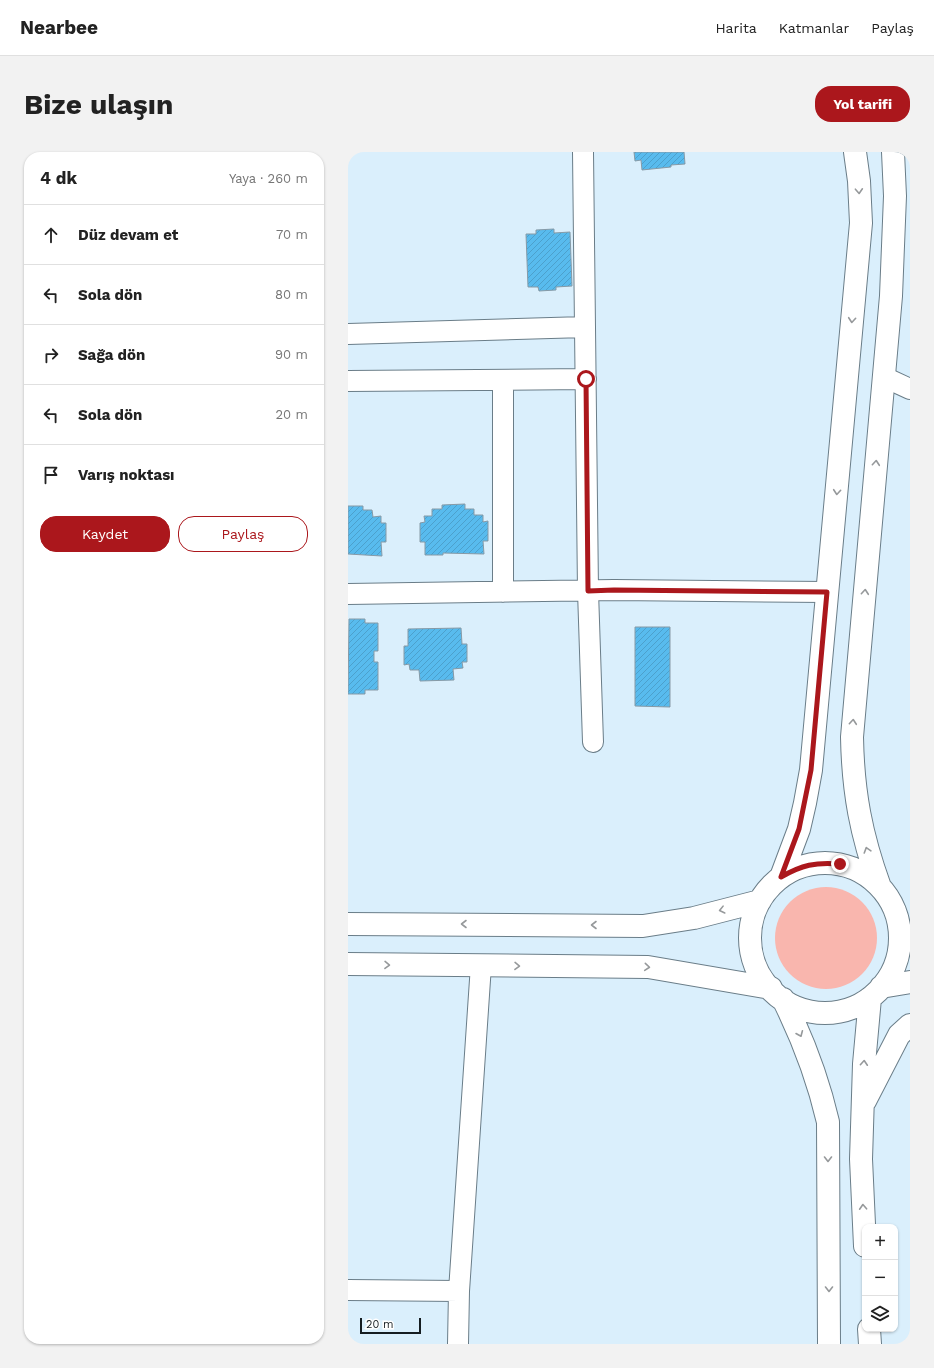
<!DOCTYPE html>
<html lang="tr">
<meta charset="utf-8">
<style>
body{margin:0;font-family:"Work Sans",sans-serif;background:#f2f2f2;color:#222}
.controls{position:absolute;right:12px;bottom:12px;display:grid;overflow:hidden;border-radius:8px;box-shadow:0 1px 3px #0004}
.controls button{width:36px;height:36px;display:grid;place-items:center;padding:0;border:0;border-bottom:1px solid #e0e0e0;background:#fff;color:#222;font:20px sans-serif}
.scale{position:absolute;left:12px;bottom:10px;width:61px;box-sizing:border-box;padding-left:4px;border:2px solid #151d21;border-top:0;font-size:11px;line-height:14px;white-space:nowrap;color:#151d21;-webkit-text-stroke:3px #fff;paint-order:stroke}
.stop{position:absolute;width:12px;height:12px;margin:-9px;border:3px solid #ab171c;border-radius:50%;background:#fff}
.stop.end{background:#ab171c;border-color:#fff;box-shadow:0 1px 4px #0008}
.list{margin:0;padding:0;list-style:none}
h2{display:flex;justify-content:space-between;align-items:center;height:52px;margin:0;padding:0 16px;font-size:17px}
h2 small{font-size:13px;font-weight:400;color:#767676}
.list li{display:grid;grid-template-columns:26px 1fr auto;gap:12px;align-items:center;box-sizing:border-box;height:60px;padding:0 16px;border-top:1px solid #e0e0e0}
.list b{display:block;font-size:15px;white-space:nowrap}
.list em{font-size:13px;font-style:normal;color:#767676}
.actions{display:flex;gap:8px;padding:12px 16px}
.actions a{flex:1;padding:9px 0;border:1px solid #ab171c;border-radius:16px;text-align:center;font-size:14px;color:#ab171c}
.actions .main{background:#ab171c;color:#fff}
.icon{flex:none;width:22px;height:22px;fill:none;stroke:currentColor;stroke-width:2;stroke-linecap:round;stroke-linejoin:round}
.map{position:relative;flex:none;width:562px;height:1192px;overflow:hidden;border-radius:16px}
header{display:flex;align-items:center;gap:24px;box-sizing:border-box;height:56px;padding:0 20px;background:#fff;border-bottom:1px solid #e0e0e0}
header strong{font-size:19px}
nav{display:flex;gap:22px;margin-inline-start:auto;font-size:14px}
.intro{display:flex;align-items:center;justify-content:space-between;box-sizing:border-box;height:96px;padding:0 24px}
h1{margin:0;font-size:28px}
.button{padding:10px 18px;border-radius:16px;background:#ab171c;color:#fff;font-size:14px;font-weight:700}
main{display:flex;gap:24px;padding:0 24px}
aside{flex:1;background:#fff;border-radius:16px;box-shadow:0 1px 3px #0004}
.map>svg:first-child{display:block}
.grass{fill:#f9b6ae}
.building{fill:url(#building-hatch);stroke:#879aa6}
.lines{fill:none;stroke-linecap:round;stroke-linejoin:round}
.minor-casing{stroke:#6a7d88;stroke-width:22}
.tertiary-casing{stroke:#6a7d88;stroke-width:24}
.minor{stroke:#fff;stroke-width:20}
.tertiary{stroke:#fff;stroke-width:22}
.oneway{stroke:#96999b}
.route{stroke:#ab171c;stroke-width:5}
</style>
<header>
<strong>Nearbee</strong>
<nav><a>Harita</a><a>Katmanlar</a><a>Paylaş</a></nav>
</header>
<div class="intro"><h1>Bize ulaşın</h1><a class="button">Yol tarifi</a></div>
<main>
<aside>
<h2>4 dk<small>Yaya · 260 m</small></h2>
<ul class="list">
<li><svg class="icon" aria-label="ahead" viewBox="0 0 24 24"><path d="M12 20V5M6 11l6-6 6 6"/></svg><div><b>Düz devam et</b></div><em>70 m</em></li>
<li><svg class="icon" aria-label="left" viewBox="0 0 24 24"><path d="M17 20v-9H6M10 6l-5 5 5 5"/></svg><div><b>Sola dön</b></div><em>80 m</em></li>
<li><svg class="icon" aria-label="right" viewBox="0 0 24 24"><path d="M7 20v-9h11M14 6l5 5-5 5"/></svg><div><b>Sağa dön</b></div><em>90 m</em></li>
<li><svg class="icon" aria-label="left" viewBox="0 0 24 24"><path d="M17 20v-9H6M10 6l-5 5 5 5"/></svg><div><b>Sola dön</b></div><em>20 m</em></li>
<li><svg class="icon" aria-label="arrive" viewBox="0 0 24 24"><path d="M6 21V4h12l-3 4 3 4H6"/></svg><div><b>Varış noktası</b></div></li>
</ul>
<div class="actions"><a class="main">Kaydet</a><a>Paylaş</a></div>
</aside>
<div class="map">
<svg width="562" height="1192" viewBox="0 0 562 1192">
<defs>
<pattern id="building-hatch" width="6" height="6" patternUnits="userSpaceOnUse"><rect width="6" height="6" fill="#58bbee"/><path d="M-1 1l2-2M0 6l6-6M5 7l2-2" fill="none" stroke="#4ca0cc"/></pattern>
</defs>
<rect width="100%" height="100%" fill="#daeffc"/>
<!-- grass -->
<path class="grass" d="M427 786a51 51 0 1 1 102 0a51 51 0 1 1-102 0Z"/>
<!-- building -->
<path class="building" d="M 286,0 L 336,0 L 337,12 L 323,13 L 323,15 L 294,18 L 293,8 L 287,9 Z
M 206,77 L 206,81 L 222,80 L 224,134 L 208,135 L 208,138 L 191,139 L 190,135 L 180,135 L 178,82 L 188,82 L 188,78 Z
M 117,352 L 117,357 L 126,357 L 126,363 L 135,363 L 135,370 L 140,369 L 140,389 L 135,389 L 136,402 L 95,401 L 95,403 L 77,403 L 77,390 L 72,390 L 72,371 L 77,370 L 76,364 L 84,364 L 84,357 L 94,357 L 94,353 Z
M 0,354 L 15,354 L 15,358 L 24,358 L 25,365 L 33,364 L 33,371 L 38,371 L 38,390 L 33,390 L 34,404 L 0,402 Z
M 1,467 L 17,467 L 17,471 L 30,471 L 30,499 L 26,499 L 26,510 L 30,510 L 30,538 L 17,538 L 17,542 L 0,542 Z
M 287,475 L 322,475 L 322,555 L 287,554 Z
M 113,476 L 114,492 L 119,492 L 119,510 L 114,510 L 115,516 L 105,517 L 106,528 L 72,529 L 71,518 L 62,518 L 61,512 L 56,513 L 56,494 L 60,494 L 60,477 Z"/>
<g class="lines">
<defs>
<path id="minor" d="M 235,0 L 240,439 L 245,590
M 0,182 L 237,175
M 536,225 L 562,237
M 0,229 L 238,227
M 155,440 L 155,228
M 0,442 L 266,438 L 479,440
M 0,1138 L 111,1139
M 110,1192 L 111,1139 L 133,813"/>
<path id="tertiary" d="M402 786a75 75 0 1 1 150 0a75 75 0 1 1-150 0Z
M 433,725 L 451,677 L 457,651 L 463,618 L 513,71 L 511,29 L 507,0
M 532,735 C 513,683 505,640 504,585 L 543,144 L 547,44 L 545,0
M 0,772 L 295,774 L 346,766 L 412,749
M 0,812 L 300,815 L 423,836
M 533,835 L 562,830
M 435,847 C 455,887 470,927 480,970 L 481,1192
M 517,949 L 551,883 L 562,873
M 517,1094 L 513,1007 L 516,912 L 522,846
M 521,1177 L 522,1192"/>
</defs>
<!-- minor casing -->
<use href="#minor" class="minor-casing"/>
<!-- tertiary casing -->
<use href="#tertiary" class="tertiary-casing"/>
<!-- minor -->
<use href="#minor" class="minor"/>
<!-- tertiary -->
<use href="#tertiary" class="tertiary"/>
</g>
<!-- one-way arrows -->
<defs><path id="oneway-chevron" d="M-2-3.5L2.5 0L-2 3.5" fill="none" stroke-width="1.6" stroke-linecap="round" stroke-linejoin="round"/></defs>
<g class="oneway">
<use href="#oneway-chevron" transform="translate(511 39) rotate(87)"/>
<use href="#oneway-chevron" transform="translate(504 168) rotate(95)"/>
<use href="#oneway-chevron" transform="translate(528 311) rotate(-85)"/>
<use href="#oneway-chevron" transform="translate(489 340) rotate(95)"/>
<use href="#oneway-chevron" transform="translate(517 440) rotate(-85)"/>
<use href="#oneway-chevron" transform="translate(505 570) rotate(-85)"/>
<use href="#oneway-chevron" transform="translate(519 698) rotate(-107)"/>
<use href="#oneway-chevron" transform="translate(374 758) rotate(166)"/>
<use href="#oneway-chevron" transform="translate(116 772) rotate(-180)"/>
<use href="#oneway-chevron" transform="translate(246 773) rotate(-180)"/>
<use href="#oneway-chevron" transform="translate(39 813) rotate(1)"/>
<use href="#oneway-chevron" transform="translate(169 814) rotate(1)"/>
<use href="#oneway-chevron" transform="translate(299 815) rotate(5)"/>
<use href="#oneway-chevron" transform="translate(452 882) rotate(67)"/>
<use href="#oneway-chevron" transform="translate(516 911) rotate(-86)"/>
<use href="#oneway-chevron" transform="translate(480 1007) rotate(90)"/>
<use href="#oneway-chevron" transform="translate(515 1055) rotate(-93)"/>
<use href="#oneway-chevron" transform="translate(481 1137) rotate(90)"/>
</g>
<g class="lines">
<!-- route -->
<path class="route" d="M 238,227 L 240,439 L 266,438 L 479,440 L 463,618 L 451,677 L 433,725 C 454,713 467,710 492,712"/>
</g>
</svg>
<div class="controls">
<button>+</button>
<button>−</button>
<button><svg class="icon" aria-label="layers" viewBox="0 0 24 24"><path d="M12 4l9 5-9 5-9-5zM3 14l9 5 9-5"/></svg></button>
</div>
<div class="scale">20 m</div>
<div class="stop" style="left:238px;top:227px"></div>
<div class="stop end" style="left:492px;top:712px"></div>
</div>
</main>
